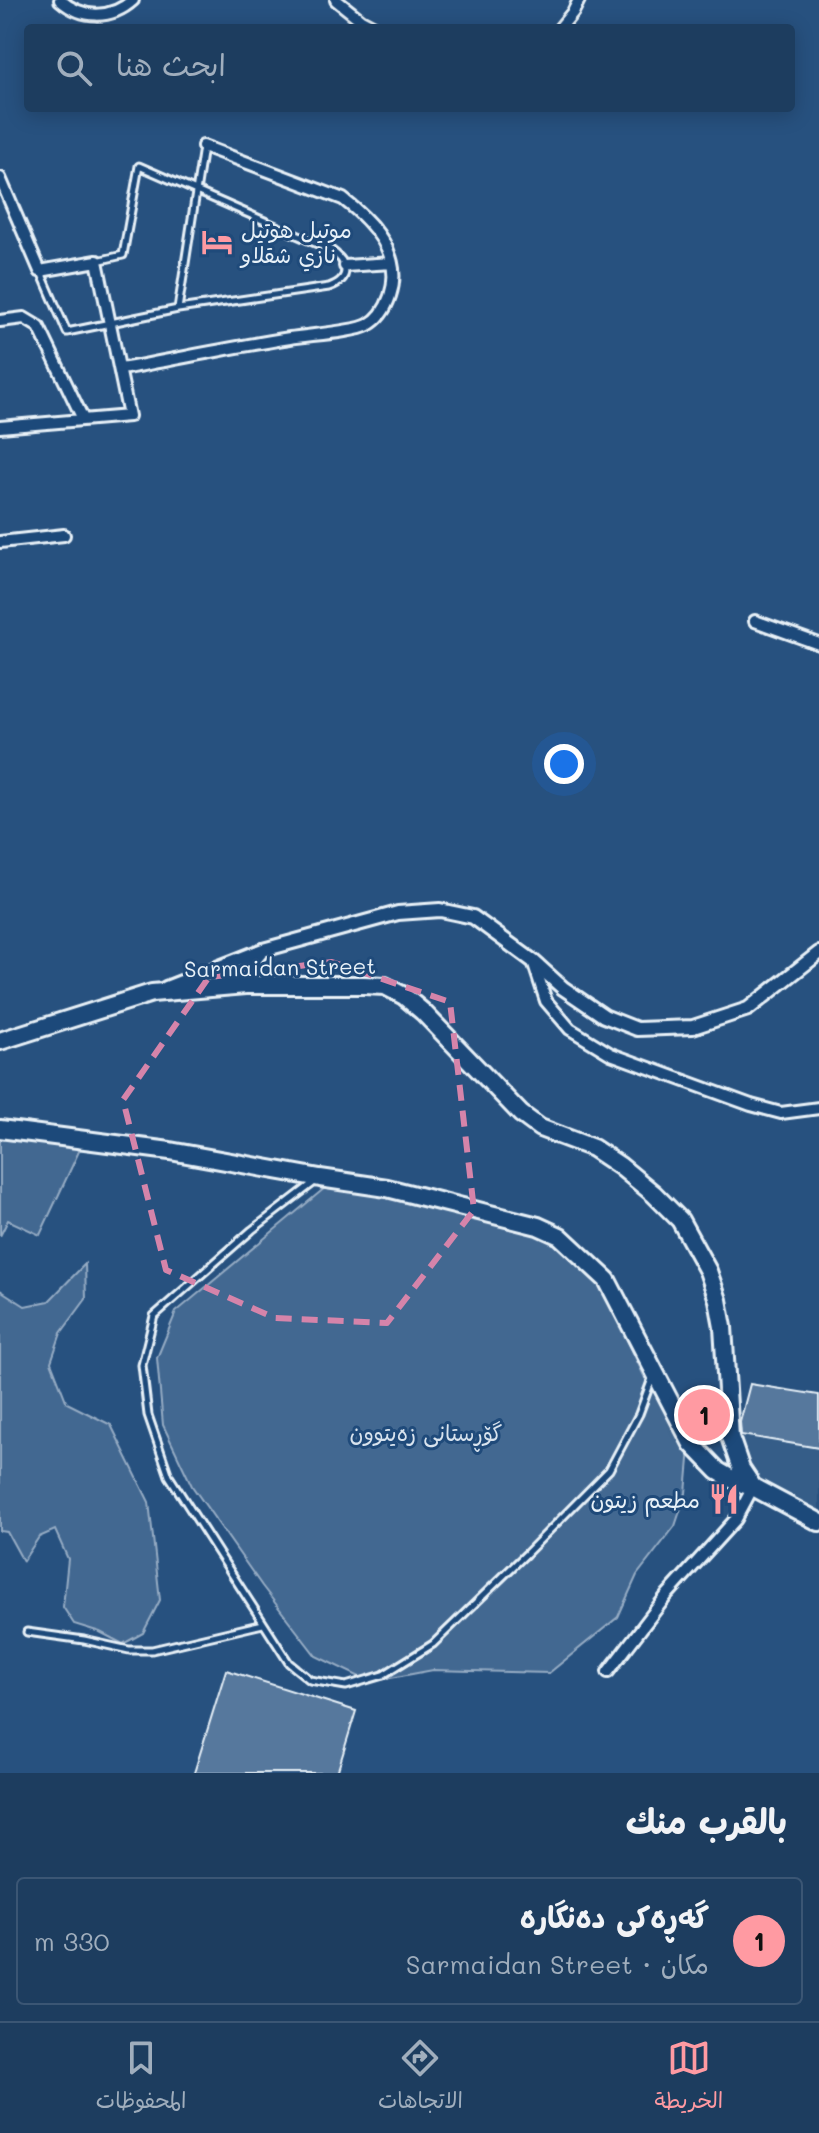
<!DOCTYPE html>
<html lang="ar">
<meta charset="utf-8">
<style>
body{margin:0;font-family:Mali,"Playpen Sans Arabic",sans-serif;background:#254465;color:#f1f3f6;direction:rtl}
.you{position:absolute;left:564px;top:764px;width:28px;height:28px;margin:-20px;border:6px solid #fff;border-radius:50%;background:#1a73e8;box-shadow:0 0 0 12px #1a73e833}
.badge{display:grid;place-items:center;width:52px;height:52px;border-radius:50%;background:#ff9aa2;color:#111;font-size:26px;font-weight:700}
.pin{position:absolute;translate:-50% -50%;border:4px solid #fff;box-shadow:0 2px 8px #0006}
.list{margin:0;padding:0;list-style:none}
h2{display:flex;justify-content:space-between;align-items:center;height:104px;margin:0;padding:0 32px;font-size:34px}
h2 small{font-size:26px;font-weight:400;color:#a0aebd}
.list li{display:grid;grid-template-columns:52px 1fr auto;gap:24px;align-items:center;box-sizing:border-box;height:128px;margin:0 16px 16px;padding:0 16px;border:2px solid #3b5674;border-radius:8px}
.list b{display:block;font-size:30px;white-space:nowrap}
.list p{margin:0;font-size:26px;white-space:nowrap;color:#a0aebd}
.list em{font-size:26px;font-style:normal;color:#a0aebd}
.icon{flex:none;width:44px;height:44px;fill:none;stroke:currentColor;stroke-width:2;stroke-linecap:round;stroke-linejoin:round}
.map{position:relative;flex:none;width:819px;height:1773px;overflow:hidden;direction:ltr}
.search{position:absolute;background:#1d3d5f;box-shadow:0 4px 20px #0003;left:24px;right:24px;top:24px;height:88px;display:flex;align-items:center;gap:20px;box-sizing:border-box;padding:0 28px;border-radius:8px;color:#a0aebd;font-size:30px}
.sheet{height:248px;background:#1d3d5f}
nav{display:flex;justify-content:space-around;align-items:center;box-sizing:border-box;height:112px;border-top:2px solid #3b5674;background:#1d3d5f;font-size:22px;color:#a0aebd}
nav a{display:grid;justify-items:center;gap:4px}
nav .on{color:#ff9aa2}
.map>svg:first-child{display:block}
.built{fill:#355d88}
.green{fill:#436891;stroke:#96acc4;stroke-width:2}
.building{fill:#57789d;stroke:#e8f1f8;stroke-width:2}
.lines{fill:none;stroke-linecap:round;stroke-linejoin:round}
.service-casing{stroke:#e8f1f8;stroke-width:11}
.minor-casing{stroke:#e8f1f8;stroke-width:16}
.tertiary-casing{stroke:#e8f1f8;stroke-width:18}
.primary-casing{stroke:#e8f1f8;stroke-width:22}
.service{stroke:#1f4a7a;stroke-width:5}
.minor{stroke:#1f4a7a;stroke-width:10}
.tertiary{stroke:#1f4a7a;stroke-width:12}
.primary{stroke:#1f4a7a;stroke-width:16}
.marked{fill:none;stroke:#d584aa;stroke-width:6;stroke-dasharray:16 10;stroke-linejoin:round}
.labels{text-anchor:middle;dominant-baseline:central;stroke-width:6;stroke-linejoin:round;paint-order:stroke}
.poi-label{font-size:22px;fill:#e8f1f8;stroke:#1f4a7a;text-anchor:start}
.street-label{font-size:22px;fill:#e8f1f8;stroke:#1f4a7a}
.park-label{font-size:22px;fill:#d8e3ee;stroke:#1f4a7a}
</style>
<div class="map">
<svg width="819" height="1773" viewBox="0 0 819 1773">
<rect width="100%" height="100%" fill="#27517f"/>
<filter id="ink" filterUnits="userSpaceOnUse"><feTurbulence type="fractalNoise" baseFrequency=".0125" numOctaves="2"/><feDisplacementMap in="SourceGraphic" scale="16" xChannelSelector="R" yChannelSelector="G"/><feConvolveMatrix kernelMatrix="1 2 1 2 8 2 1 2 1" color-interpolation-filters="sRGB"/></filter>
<g filter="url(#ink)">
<!-- built -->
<path class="built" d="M 750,1384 L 819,1395 L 819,1510 L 817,1514 L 758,1484 L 735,1442 Z"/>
<!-- green -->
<path class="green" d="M 0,1131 L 81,1147 L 40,1235 L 8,1220 L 0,1236 Z
M 326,1187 L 444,1205 L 560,1239 L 598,1278 L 645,1378 L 690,1448 L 686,1493 L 675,1526 L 637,1575 L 618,1617 L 549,1673 L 433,1670 L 370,1682 L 316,1656 L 262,1586 L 192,1486 L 163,1425 L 157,1358 L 176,1312 Z
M 85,1264 L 86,1299 L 61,1333 L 51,1362 L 67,1403 L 111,1425 L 149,1502 L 160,1600 L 143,1633 L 123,1644 L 100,1632 L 74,1624 L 63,1607 L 68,1559 L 55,1530 L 39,1537 L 23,1561 L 7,1532 L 0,1531 L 0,1290 L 25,1306 L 49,1301 Z"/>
<!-- building -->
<path class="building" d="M 750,1384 L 819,1395 L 819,1448 L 741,1435 L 740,1422 Z
M 226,1670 L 356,1711 L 337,1773 L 194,1773 Z"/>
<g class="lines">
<defs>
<path id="service" d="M 41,272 L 67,332 L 178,309 L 329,287 C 352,279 348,262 331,250 L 139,166 L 123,255 L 97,261
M 178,309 L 203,147
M 316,1181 L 252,1230 L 154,1316 L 142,1365 L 148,1415 L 169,1476 L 289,1663 L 310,1680 L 346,1686 L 383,1675 L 433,1644 L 526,1554 L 609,1470 L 639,1414 L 653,1376
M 27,1632 L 84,1640 L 129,1650 L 152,1650 L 263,1624"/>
<path id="minor" d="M 60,0 C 82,19 111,20 133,0
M 336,0 L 361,20 L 376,28
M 560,28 L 573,12 L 579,0
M 0,178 L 40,271 L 97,261 L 129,416 L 0,427
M 345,266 L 392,263
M 0,321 L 24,318 L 39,327 L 83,419
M 121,369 C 177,359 233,347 290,338 C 307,335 355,332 368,325 C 379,319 386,308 390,296 C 404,255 373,222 343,199 L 203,146
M 0,542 L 64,535
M 755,621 L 819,644
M 533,961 L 546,1001 L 570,1029 L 611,1054 L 751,1105 L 781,1113 L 819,1108
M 608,1672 L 667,1595 L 736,1519 L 753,1487"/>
<path id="tertiary" d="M 246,985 L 251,964 L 261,952
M 166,988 L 263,950 L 398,913 L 440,910 L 473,917 L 533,961 L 563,988 L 604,1016 L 637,1029 L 693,1027 L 748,1009 L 819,953"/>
<path id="primary" d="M 0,1041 L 152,993 L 246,985 L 364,985 L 385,986 L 404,996 L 423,1012 L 521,1114 L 540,1128 L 593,1148 L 620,1166 L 654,1194 L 680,1220 L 708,1271 L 718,1300 L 723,1327 L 730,1437 L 741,1469 L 753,1487
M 0,1129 L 170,1151 L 320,1178 L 387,1188 L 538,1226 L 560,1236 L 607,1280 L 692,1444 L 718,1471 L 739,1483 L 753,1487 L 819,1522"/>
</defs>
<!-- service casing -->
<use href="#service" class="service-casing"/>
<!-- minor casing -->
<use href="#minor" class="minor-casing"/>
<!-- tertiary casing -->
<use href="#tertiary" class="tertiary-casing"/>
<!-- primary casing -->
<use href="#primary" class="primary-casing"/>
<!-- service -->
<use href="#service" class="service"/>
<!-- minor -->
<use href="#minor" class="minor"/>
<!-- tertiary -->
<use href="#tertiary" class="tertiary"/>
<!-- primary -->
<use href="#primary" class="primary"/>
</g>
</g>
<!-- marked area -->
<path class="marked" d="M 332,962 L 450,1002 L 474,1210 L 387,1323 L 275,1318 L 166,1270 L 123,1100 L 209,977 Z"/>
<!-- icons -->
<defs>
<symbol id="hotel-bare" viewBox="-9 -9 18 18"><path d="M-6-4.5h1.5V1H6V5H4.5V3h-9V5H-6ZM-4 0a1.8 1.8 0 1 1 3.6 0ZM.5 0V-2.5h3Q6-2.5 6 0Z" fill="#ff9aa2" stroke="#1f4a7a" stroke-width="2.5" paint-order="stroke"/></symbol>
<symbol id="restaurant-bare" viewBox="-9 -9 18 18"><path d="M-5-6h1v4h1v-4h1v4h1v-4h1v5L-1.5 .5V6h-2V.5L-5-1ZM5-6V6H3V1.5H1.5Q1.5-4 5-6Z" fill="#ff9aa2" stroke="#1f4a7a" stroke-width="2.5" paint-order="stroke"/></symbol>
</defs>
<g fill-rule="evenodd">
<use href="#hotel-bare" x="195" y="220" width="44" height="44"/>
<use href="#restaurant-bare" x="702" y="1477" width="44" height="44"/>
</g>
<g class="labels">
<!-- poi labels -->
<g class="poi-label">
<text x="241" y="229">موتيل هوتيل<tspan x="241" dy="25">نازي شقلاو</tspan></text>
<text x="700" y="1499" text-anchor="end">مطعم زيتون</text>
</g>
<!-- street labels -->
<g class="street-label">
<text transform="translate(280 967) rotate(-1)">Sarmaidan Street</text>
</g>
<!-- park labels -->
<g class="park-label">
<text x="426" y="1432">گۆڕستانی زەیتوون</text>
</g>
</g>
</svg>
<div class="you"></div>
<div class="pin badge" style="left:704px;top:1415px">1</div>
<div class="search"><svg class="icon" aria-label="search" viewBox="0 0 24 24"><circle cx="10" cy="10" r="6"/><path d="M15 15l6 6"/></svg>ابحث هنا</div>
</div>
<section class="sheet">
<h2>بالقرب منك<small></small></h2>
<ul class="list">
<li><span class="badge">1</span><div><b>گەڕەکی دەنگارە</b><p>مكان · Sarmaidan Street</p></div><em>330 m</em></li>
</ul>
</section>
<nav>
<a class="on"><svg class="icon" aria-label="map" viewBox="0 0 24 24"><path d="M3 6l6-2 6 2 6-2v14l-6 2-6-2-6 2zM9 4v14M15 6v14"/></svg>الخريطة</a>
<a><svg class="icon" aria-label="directions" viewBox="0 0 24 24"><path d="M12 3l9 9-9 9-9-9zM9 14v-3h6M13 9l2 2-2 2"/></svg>الاتجاهات</a>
<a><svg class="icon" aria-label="saved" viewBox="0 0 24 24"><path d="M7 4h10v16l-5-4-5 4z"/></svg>المحفوظات</a>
</nav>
